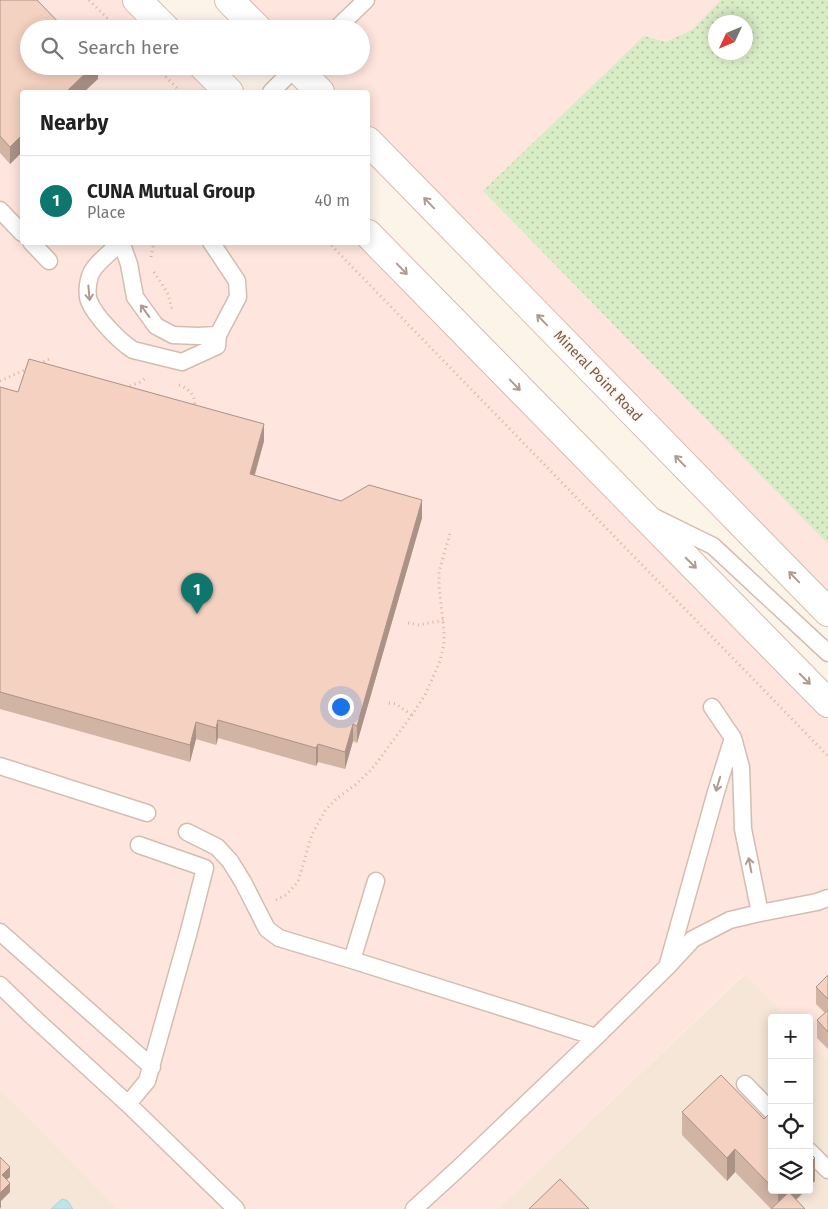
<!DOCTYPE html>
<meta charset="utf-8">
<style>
body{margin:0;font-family:"Fira Sans",sans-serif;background:#f2f2f2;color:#222}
.controls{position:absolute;right:15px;bottom:15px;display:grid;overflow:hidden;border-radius:5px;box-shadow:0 2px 12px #0003}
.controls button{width:45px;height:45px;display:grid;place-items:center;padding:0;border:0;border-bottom:1px solid #e0e0e0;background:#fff;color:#222;font:25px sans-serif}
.compass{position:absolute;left:708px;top:15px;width:45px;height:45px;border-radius:50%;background:#fff;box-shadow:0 2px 12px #0003;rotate:226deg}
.you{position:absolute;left:340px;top:706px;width:18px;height:18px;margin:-12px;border:4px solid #fff;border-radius:50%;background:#1a73e8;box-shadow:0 0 0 8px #1a73e833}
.badge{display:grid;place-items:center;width:32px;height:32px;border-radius:50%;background:#0f766e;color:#fff;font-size:16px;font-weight:700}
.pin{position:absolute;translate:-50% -41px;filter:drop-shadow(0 1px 2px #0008)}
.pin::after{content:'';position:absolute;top:26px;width:18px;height:15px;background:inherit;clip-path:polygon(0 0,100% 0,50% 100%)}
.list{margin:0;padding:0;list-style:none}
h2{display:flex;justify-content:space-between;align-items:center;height:65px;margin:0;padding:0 20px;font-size:21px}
h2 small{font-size:16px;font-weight:400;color:#767676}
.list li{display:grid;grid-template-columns:32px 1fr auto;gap:15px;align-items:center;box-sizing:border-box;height:90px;padding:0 20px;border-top:1px solid #e0e0e0}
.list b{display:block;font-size:19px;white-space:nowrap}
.list p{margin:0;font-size:16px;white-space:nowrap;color:#767676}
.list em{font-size:16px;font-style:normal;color:#767676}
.icon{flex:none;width:28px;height:28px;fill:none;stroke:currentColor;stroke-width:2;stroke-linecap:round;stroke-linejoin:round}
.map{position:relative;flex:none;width:828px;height:1209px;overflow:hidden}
.search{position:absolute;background:#fff;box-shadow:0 2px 12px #0003;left:20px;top:20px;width:350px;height:55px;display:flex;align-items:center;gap:12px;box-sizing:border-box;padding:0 18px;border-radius:28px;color:#767676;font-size:19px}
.panel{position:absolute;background:#fff;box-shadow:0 2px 12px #0003;left:20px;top:90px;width:350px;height:155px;border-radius:5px}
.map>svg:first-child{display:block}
.residential{fill:#f5e6d7}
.commercial{fill:#fee5dd;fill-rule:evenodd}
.green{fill:url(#green-dots);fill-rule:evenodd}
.water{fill:#bce5e8;stroke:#a2d5da}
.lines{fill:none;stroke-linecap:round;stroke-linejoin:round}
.service-casing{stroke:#d3bdb0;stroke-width:19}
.secondary-casing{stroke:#d6bdad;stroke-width:30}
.path{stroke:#d9b4a2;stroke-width:3;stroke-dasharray:1 4;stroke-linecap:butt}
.service{stroke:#fff;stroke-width:16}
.secondary{stroke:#fff;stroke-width:28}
.wall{fill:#d2b4a5}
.shaded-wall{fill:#ab9286}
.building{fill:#f4d1c0;stroke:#ab9286}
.oneway{stroke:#af9b93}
.labels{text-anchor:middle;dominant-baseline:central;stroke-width:4;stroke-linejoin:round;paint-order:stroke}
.street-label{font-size:14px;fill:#79594b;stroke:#fff8f0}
</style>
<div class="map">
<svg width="828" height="1209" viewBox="0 0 828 1209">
<defs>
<pattern id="green-dots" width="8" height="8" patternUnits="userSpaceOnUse" patternTransform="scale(1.25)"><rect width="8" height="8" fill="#d8ecc6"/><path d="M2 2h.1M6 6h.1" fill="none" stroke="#b4c2a3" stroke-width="1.8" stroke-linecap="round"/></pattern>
</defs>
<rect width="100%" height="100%" fill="#fdf4e9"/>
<!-- residential -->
<path class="residential" d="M 745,974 L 787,1018 L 772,1018 L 772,1190 L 809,1190 L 809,1041 L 828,1061 L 828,1209 L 498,1209 Z
M 0,1090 L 118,1209 L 0,1209 Z"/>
<!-- commercial -->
<path class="commercial" d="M 0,0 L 137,0 L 166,29 L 29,29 L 29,66 L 203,66 L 229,92 L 22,92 L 22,242 L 368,242 L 828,703 L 828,1061 L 809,1041 L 809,1018 L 787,1018 L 744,974 L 498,1209 L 118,1209 L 0,1090 Z
M 229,0 L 828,0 L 828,612 L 368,141 L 368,92 L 320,92 L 295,66 L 361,66 L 361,29 L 258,29 ZM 716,22 L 746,22 L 746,52 L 716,52 Z"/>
<!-- green -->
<path class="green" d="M 721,0 L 828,0 L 828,544 L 483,191 L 644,36 L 666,42 L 692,30 ZM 716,22 L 746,22 L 746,52 L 716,52 Z"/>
<!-- water -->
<path class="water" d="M 62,1199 C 71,1201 68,1203 73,1209 L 51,1209 Z"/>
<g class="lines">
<defs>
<path id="service" d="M 336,29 L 366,0
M 271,92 L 297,66
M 0,210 L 22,233
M 31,242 L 49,261
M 120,242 C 113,251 98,261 93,270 C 88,277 86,293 89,301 C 95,316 119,341 133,350 L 182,362 L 217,346 L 218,335 L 238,297 L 237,281 L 211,242
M 121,242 L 129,264 L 135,297 L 156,326 L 173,335 L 198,336 L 218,335
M 656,518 L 713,546 L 814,640 L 828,653
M 712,707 L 733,738 L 741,767 L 743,829 L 760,913
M 0,766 L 147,813
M 187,832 L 217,847 L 230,861 L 243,882 L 267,929 L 279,938 L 352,960
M 376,881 L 352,960 L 596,1037
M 0,932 L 152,1067
M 668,964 L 716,792 L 733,738
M 0,985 L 33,1017 L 128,1104 L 236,1209
M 745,1084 L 772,1112
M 128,1104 L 147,1081 L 189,931 L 205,868 L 139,845
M 809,1151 L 828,1170
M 414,1209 L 461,1166 L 596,1037 L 668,966 L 693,939 L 730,920 L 760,913 L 817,902 L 828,898"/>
<path id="secondary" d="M 137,0 L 166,29
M 229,0 L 258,29
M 203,66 L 229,92
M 295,66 L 320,92
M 368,141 L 828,612
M 368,234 L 828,703"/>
</defs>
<!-- service casing -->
<use href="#service" class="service-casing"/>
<!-- secondary casing -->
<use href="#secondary" class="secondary-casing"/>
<!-- path -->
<path class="path" d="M 89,0 L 118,29
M 155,66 L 181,92
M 328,242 L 828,756
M 151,257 L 154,242
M 154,272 L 168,294 L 172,309
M 39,364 L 51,358
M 0,381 L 29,368
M 179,385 C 189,389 197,396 194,408
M 130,386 L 140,382 L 147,377
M 408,623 L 419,625 L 444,620
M 389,703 L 396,704 L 412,715
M 276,900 L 286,895 L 298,882 L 312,834 L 325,811 L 336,799 L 355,785 L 372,769 L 412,715 L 425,695 L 440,661 L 444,644 L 444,631 L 439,586 L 439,572 L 451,530"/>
<!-- service -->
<use href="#service" class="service"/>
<!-- secondary -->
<use href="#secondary" class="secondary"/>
</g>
<!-- wall -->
<path class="wall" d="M 0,0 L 98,66 L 98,79 L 22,92 L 22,152 L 10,164 L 0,153 Z
M 0,387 L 18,392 L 264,441 L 255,475 L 341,501 L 422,518 L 357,743 L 353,741 L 345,769 L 318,762 L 316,766 L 218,738 L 216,745 L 196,739 L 190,762 L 0,709 Z
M 828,975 L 828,1049 L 817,1038 L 817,1020 L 825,1013 L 816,1004 L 816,987 Z
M 682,1112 L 764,1119 L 772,1113 L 772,1190 L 806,1190 L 796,1200 L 805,1209 L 771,1209 L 735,1172 L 727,1181 L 682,1135 Z"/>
<!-- shaded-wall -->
<path class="shaded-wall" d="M 93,66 L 98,66 L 98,79 L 84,92 L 66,92 Z
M 22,135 L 22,152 L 10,164 L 10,147 Z
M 264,424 L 264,441 L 250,491 L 250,474 Z
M 422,500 L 422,518 L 357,743 L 357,726 Z
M 218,720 L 218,738 L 216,745 L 216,728 Z
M 196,722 L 196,739 L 190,762 L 190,745 Z
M 353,724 L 353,741 L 345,769 L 345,752 Z
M 318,744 L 318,762 L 316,766 L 316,748 Z
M 735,1149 L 735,1172 L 727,1181 L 727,1158 Z
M 815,1158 L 815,1181 L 809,1187 L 809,1164 Z
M 10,1167 L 10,1177 L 2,1184 L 2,1175 Z
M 10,1183 L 10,1192 L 1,1201 L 1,1207 L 0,1209 L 0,1193 Z
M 782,1190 L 806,1190 L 786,1209 L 778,1209 L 778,1194 Z"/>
<!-- building -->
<path class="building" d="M 0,0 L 37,0 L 65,29 L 29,29 L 29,66 L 93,66 L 66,92 L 22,92 L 22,135 L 10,147 L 0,136 Z
M 29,359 L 264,424 L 250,474 L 341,501 L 369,485 L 422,500 L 357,726 L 353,724 L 345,752 L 318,744 L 316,748 L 218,720 L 216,728 L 196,722 L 190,745 L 0,692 L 0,387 L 18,392 Z
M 828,975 L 828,999 L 816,987 Z
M 828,1010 L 828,1032 L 817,1020 Z
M 721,1075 L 764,1119 L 771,1112 L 772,1113 L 772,1187 L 735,1149 L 727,1158 L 682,1112 Z
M 809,1152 L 815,1158 L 809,1164 Z
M 0,1157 L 10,1167 L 2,1175 L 10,1183 L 0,1193 Z
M 560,1179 L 589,1209 L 529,1209 Z
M 775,1190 L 782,1190 L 778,1194 Z
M 789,1192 L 805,1209 L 771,1209 Z"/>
<!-- one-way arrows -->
<defs><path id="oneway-shaft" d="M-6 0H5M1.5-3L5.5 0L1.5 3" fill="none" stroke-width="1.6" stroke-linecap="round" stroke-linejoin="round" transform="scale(1.25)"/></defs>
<g class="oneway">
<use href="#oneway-shaft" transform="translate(429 203) rotate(-134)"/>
<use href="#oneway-shaft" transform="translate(402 269) rotate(46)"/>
<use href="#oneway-shaft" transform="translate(89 293) rotate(85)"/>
<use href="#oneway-shaft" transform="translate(145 311) rotate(-126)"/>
<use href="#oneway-shaft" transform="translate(542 320) rotate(-134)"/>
<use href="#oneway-shaft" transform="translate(515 385) rotate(46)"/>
<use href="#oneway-shaft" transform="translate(680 461) rotate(-134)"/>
<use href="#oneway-shaft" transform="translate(691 563) rotate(45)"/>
<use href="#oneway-shaft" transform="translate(794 577) rotate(-134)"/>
<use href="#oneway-shaft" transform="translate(805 679) rotate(45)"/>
<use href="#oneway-shaft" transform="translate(718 784) rotate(107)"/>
<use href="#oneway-shaft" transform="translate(750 865) rotate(-101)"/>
</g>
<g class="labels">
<!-- street labels -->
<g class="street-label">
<text transform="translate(598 376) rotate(46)">Mineral Point Road</text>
</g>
</g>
</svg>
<div class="controls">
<button>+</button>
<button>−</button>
<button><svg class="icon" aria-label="locate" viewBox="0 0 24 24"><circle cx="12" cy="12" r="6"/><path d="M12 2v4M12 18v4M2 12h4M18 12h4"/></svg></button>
<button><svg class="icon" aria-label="layers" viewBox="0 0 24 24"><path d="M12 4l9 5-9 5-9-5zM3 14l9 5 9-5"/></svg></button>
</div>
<svg class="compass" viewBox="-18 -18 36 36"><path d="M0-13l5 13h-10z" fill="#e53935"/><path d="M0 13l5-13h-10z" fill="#767676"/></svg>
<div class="you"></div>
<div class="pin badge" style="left:197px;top:614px">1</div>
<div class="search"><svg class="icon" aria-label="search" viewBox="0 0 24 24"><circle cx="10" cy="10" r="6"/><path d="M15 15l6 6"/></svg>Search here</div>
<section class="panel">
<h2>Nearby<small></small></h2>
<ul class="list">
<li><span class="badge">1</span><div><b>CUNA Mutual Group</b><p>Place</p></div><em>40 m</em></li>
</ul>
</section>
</div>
